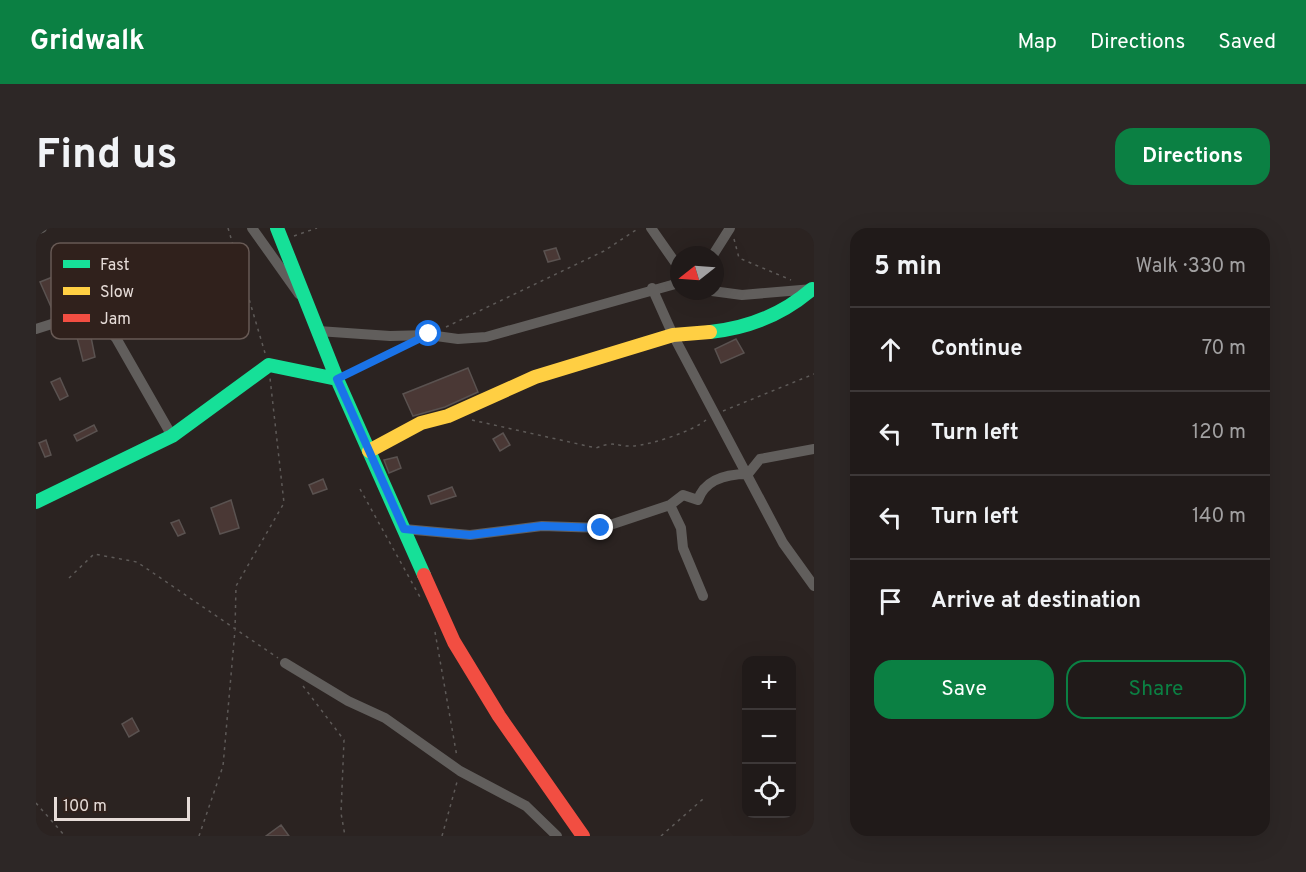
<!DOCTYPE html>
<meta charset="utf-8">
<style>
body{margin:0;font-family:Overpass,sans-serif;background:#2d2726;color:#f1f3f6}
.controls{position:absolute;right:18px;bottom:18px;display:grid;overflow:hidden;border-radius:12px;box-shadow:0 6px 24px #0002}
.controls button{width:54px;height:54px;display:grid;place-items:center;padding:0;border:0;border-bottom:2px solid #3d3838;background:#201a19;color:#f1f3f6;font:30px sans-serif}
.compass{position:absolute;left:634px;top:18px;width:54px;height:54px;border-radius:50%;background:#201a19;box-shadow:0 6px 24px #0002;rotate:253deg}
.scale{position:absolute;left:18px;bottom:15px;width:136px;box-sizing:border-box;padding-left:6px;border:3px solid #e6dcd8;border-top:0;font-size:16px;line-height:21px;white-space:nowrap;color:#e6dcd8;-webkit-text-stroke:4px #30211c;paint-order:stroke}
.stop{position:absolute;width:18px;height:18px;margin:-14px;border:4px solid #1a73e8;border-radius:50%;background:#fff}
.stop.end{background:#1a73e8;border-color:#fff;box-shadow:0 2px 6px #0008}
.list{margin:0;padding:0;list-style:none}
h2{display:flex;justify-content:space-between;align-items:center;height:78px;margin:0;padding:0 24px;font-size:26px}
h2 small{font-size:20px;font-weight:400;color:#a2a1a2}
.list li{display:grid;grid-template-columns:39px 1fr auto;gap:18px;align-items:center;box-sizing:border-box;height:84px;padding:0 24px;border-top:2px solid #3d3838}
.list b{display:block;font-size:22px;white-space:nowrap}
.list em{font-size:20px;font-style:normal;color:#a2a1a2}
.actions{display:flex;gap:12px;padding:18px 24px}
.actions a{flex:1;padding:14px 0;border:2px solid #0b8043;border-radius:18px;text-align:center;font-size:21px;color:#0b8043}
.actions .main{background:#0b8043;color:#fff}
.icon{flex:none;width:33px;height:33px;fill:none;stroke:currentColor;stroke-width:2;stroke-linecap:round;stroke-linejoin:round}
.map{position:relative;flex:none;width:778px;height:608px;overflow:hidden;border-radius:18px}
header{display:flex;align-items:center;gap:36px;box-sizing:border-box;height:84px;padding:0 30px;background:#0b8043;color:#fff}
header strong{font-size:28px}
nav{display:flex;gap:33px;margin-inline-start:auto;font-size:21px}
.intro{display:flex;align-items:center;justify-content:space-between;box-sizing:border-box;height:144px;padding:0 36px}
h1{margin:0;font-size:42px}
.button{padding:15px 27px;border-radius:18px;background:#0b8043;color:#fff;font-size:21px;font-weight:700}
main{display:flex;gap:36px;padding:0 36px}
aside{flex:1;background:#201a19;border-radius:18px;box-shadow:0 6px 24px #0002}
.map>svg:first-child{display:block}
.building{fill:#4a3835;stroke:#5a5250;stroke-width:1.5}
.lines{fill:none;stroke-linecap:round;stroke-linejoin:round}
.path{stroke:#5e5a58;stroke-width:1.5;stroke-dasharray:3 4.5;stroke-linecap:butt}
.street{stroke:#615e5c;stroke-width:10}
.fast{stroke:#16e098;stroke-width:14}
.slow{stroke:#ffcf43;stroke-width:14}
.jam{stroke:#f24e42;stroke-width:14}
.route{stroke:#1a73e8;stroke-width:8}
.key{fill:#30211c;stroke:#675954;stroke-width:1.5}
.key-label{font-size:16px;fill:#e6dcd8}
</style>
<header>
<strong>Gridwalk</strong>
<nav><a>Map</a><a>Directions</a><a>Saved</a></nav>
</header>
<div class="intro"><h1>Find us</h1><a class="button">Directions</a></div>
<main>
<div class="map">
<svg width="778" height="608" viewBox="0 0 778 608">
<rect width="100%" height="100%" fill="#2b2321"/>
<!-- building -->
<path class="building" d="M 520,20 L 524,31 L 512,34 L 508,23 Z
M 42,39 L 46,46 L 32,52 L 37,67 L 33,68 L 36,75 L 16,81 L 4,54 Z
M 45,94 L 52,94 L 59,129 L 47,133 L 40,105 L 24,110 L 21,102 Z
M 700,111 L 708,125 L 685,135 L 679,121 Z
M 432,140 L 442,164 L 409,179 L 377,188 L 367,166 Z
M 24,150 L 32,168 L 24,172 L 15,154 Z
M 58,197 L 61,203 L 41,213 L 38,207 Z
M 467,205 L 474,217 L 464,223 L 457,211 Z
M 10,212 L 15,227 L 9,229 L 3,215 Z
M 361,229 L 365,240 L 353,245 L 348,232 Z
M 287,251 L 291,261 L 277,266 L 273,257 Z
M 416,259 L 420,268 L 395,276 L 392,268 Z
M 195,272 L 203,300 L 184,306 L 175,280 Z
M 143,292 L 149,305 L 142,308 L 135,295 Z
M 96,490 L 103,503 L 93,509 L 86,496 Z
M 245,597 L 253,608 L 230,608 Z"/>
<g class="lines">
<!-- path -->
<path class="path" d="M 192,0 L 229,125
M 258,8 L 281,0
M 698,11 L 703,30 L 755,52
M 410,99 L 568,23 L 603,0
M 312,146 L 370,118
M 687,183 L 778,146
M 436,192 L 560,220 C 580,212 580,219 597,218 C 615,217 657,203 670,192
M 324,261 L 384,369
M 33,350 L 58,326 L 101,334 L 242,430
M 399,404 L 421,529
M 267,458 L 308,512 L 305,585 L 309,608
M 0,575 L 29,608
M 163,608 L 187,538 L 199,402 L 200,358 L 248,275 L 234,150
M 406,608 L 421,554
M 625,608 L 667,571"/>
<!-- street -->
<path class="street" d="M 216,0 L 263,66
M 615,0 L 643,40
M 0,2 L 6,0
M 677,27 L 694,0
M 616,60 L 637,107 L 747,315 L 778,358
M 676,63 L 706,67 L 777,61
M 0,101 L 44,87 L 58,86 L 80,110 L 136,208
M 282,103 L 354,108 L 393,107 L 422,111 L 450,109 L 643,55
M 368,301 L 434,307 L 506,298 L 565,300 L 634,277
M 667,368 L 647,320 L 645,300 L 634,277 L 647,267 L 662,272 C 669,251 692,246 712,246 L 724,231 L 778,221
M 249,435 L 312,473 L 349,490 L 424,543 L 490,578 L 521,608"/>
<!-- fast -->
<path class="fast" d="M 241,0 L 301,151 L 388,347
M 674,104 C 713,100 746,87 776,61
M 0,274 L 136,208 L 233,137 L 301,151"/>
<!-- slow -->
<path class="slow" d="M 333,223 L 385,195 L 412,188 L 499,149 L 637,107 L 674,104"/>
<!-- jam -->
<path class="jam" d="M 388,347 L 418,414 L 463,488 L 547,608"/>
</g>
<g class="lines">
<!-- route -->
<path class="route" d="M 393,106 L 301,151 L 368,301 L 434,307 L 506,298 L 565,300"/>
</g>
<!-- legend -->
<rect x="15" y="15" width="198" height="96" rx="9" class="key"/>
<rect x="27" y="32" width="27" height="8" fill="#16e098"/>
<rect x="27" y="59" width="27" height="8" fill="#ffcf43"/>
<rect x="27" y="86" width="27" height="8" fill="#f24e42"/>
<g class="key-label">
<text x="64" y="42">Fast</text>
<text x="64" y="69">Slow</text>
<text x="64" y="96">Jam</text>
</g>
</svg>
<div class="controls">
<button>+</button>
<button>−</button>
<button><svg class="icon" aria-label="locate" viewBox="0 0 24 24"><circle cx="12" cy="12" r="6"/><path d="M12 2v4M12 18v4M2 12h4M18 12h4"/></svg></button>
</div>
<svg class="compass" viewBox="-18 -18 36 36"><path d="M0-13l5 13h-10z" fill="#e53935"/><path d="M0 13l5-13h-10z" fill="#a2a1a2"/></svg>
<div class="scale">100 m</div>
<div class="stop" style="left:393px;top:106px"></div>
<div class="stop end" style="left:565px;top:300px"></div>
</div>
<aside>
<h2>5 min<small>Walk · 330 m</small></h2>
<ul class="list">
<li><svg class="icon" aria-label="ahead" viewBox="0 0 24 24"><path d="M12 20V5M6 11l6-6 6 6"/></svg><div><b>Continue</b></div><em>70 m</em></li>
<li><svg class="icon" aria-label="left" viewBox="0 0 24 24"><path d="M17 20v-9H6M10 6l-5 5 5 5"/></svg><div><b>Turn left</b></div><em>120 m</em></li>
<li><svg class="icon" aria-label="left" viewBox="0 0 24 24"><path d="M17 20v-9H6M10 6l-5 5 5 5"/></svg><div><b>Turn left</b></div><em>140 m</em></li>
<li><svg class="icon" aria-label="arrive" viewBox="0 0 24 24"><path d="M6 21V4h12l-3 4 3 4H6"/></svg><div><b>Arrive at destination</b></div></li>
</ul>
<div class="actions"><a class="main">Save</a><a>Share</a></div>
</aside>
</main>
